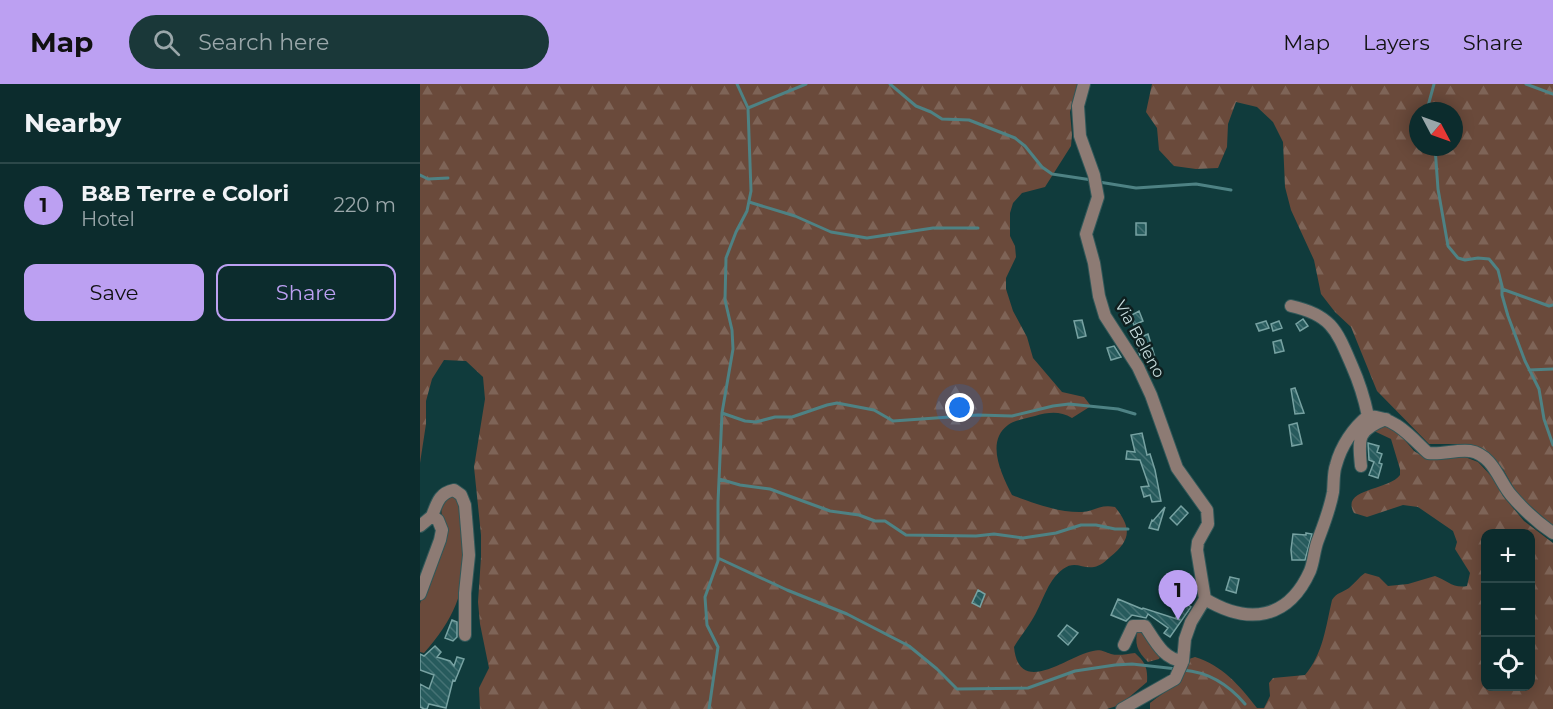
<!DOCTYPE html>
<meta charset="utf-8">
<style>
body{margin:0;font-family:Montserrat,sans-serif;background:#1a3839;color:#f1f3f6}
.controls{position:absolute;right:18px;bottom:18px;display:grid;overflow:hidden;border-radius:12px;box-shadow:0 3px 15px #0003}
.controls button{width:54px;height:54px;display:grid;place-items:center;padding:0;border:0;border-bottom:2px solid #2c4849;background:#0c2c2d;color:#f1f3f6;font:30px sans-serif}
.compass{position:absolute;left:989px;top:18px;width:54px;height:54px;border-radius:50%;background:#0c2c2d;box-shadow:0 3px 15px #0003;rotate:131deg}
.you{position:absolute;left:540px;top:324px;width:21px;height:21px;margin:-15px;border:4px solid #fff;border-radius:50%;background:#1a73e8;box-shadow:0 0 0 9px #1a73e833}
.badge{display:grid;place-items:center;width:39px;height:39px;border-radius:50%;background:#bca0f2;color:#111;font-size:20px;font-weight:700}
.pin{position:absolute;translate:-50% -50px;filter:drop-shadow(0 2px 3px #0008)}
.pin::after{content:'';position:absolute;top:32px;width:21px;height:18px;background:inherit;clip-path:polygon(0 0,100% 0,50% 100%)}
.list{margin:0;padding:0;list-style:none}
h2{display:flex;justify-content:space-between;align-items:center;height:78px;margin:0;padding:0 24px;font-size:26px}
h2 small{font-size:20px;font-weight:400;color:#9aa7aa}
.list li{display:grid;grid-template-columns:39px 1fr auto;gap:18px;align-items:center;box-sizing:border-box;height:84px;padding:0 24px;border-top:2px solid #2c4849}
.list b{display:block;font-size:22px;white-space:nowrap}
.list p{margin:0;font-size:20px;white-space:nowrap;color:#9aa7aa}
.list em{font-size:20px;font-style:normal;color:#9aa7aa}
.actions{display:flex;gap:12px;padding:18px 24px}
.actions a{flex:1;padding:14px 0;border:2px solid #bca0f2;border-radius:12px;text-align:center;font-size:21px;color:#bca0f2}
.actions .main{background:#bca0f2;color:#111}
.icon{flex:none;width:33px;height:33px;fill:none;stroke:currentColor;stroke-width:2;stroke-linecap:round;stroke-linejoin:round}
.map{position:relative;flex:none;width:1133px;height:625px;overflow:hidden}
header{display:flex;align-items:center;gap:36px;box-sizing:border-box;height:84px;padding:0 30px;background:#bca0f2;color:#111}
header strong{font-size:28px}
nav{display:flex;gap:33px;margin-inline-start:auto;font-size:21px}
.search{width:420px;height:54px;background:#1a3839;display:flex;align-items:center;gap:15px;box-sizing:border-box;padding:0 21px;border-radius:33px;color:#9aa7aa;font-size:22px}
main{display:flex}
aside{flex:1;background:#0c2c2d}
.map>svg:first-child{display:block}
.green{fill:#6a4a3b}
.forest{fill:url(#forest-firs);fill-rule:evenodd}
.park{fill:url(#park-tufts)}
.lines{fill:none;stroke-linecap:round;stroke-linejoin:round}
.stream{stroke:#4e8284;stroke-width:3}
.building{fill:url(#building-back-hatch);stroke:#77a2a2;stroke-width:1.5}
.minor-casing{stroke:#315859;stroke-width:14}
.minor{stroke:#8d7b74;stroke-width:12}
.labels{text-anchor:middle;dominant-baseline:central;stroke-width:5;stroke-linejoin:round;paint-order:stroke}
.street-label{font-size:16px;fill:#c5dadb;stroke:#0e1f1f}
</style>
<header>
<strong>Map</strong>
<div class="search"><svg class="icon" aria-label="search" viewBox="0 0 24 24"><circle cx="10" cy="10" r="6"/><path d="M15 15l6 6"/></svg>Search here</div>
<nav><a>Map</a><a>Layers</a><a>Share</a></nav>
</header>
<main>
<aside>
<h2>Nearby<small></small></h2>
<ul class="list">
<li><span class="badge">1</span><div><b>B&amp;B Terre e Colori</b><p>Hotel</p></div><em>220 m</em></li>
</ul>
<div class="actions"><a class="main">Save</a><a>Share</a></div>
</aside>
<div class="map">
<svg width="1133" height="625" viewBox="0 0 1133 625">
<defs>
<pattern id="forest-firs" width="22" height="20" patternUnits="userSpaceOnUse" patternTransform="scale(1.5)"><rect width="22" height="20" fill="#6a4a3b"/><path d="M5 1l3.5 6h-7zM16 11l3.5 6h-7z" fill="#7e6457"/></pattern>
<pattern id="park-tufts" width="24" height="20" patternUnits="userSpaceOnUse" patternTransform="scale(1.5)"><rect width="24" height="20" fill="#6a4a3b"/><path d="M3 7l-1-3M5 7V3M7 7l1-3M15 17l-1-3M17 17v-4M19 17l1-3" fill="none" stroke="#7e6457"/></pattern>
<pattern id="building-back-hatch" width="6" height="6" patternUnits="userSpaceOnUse" patternTransform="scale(1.5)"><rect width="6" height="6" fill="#275b5d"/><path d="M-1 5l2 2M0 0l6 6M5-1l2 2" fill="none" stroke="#457274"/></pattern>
</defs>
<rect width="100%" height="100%" fill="#103b3c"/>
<!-- green -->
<path class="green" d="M 30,411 L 37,412 C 40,427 46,444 46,459 C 47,504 34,536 4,569 L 0,568 L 0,520 L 22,436 L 21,421 Z"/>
<!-- forest -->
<path class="forest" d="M 0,0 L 658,0 L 650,28 L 652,51 L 651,62 L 625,103 L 602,109 L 593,119 L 590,129 L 590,152 L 595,162 L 596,173 L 586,194 L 586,205 L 593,227 L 607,253 L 613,274 L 642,308 L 664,313 L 671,322 L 652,334 C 640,327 629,328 615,332 C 607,334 595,336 588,341 C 565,358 582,391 592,411 C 612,419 640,429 662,428 C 675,427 680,420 695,423 C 712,444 711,456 690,473 C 686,477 680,482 674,483 C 662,485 655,476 643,485 C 626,498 623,519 612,536 C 606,546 599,554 594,563 C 599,614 647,572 673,567 C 681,565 684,568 691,570 C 698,572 707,570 715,569 C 725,578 728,584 727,598 L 700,621 L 687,625 L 60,625 L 59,604 L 69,584 L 60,540 L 58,518 L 61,473 L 61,451 L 54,383 L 65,315 L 63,293 L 46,277 L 24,276 L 12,295 L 6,317 L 6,340 L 0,379 Z
M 732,0 L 1133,0 L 1133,442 L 1097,410 L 1083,385 L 1054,363 L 1043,360 L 1009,360 L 957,307 L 931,243 L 915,228 L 901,210 L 894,176 L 871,126 L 865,103 L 863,58 L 853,38 L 837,23 L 816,18 L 808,40 L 807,63 L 798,84 L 776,85 L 754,82 L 739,66 L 737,44 L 726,28 ZM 998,27 L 1034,27 L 1034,63 L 998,63 Z
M 965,342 L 978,348 L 994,367 L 1007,375 L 1045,373 L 1058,378 L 1074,395 L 1083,412 L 1104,437 L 1133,459 L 1133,625 L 730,625 L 730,619 C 748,605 763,598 769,575 L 775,573 C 803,582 819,601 837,624 L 844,624 L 850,612 L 849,599 L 853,594 L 885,591 C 903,570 906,542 912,516 C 917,508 922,509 929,504 C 935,499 939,493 945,489 L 959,493 L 968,502 L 988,500 L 1015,492 C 1026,496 1034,505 1047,502 L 1050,489 L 1035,465 L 1037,458 L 1033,447 L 998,423 L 983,421 L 947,433 L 934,429 C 920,404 968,407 980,391 L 980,385 L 971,355 L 954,347 ZM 1066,450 L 1110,450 L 1110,602 L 1066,602 Z"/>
<!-- park -->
<path class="park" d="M 718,544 L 723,544 L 740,573 L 739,575 L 728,578 C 717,567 714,560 718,544 Z"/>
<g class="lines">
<!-- stream -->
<path class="stream" d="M 470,0 L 496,22 L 511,28 L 522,35 L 549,36 L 595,54 L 605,62 L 622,83 L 632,90 L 672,96
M 1106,0 L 1133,10
M 328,24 L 386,0
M 1009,27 L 1008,22 L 1014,0
M 1015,63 L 1018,105 L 1028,162 L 1038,174 L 1045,176 L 1058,174 L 1069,175 L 1078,186 L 1082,202 L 1082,211 L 1088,232 L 1105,277 L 1119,305 L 1124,335 L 1133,361
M 0,91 L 8,95 L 28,94
M 679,98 L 716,104 L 776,100 L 811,106
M 329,118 L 375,132 L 411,148 L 447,154 L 513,144 L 558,144
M 1082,205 L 1129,222 L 1133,221
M 1109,286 L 1133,285
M 302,329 L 325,337 L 336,338 L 355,333 L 372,333 L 407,321 L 417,319 L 454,326 L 473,337 L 558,331 L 592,332 L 633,322 L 649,320 L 698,325 L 715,330
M 299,395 L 320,401 L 350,405 L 410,427 L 439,431 L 455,437 L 465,437 L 486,451 L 556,452 L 574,450 L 603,454 L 636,449 L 661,441 L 676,441 L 695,445 L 708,445
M 298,474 L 367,506 L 427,530 L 489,562 L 517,585 L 537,605 L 608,604 L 655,587 L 695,581 L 712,580 L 757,585
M 763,586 C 788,588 809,601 825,620
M 289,625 L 298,563 L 287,541 L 285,513 L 298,477 L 298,418 L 302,329 L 313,265 L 312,246 L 305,216 L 306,174 L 316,148 L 327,127 L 331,107 L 328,24 L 317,0"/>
</g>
<!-- building -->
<path class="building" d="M 716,139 L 726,139 L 726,151 L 716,151 Z
M 719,227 L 723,237 L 714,241 L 710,232 Z
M 883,235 L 888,242 L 880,247 L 876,240 Z
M 662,236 L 666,252 L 658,254 L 654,237 Z
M 846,237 L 849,244 L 839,247 L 836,240 Z
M 859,237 L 862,244 L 853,247 L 851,240 Z
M 728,250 L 736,277 L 729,279 L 725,269 L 720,271 L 716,260 L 722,258 L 721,253 Z
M 861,256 L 864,267 L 855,269 L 853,258 Z
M 694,262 L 701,273 L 691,276 L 687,264 Z
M 875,304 L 884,329 L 875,330 L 871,305 Z
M 877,339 L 882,360 L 872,362 L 869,341 Z
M 722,349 L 727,371 L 730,370 L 735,386 L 741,417 L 732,418 L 730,411 L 724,413 L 721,403 L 729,402 L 720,376 L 706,375 L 707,367 L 715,368 L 711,351 Z
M 948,359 L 959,362 L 957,368 L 962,370 L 959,379 L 962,380 L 958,394 L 949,391 L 954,378 L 949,376 Z
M 761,422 L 768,429 L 757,441 L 750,434 Z
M 745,423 L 738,446 L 729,444 L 732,436 L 733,437 Z
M 886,449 L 892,450 L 885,476 L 872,476 L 871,466 L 873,450 L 886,451 Z
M 810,493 L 819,495 L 816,509 L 806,506 Z
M 558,506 L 565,510 L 560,523 L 552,519 Z
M 698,515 L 722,525 L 723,524 L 760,536 L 756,533 L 766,519 L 771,523 L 750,553 L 744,549 L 748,544 L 728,530 L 726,534 L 712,531 L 706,537 L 691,531 Z
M 32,536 L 37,538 L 37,553 L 33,557 L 25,554 Z
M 647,541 L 658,549 L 648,561 L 638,552 Z
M 15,562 L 21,568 L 17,573 L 30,577 L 34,582 L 37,573 L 44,575 L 35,597 L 33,596 L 26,624 L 9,620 L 7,625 L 4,625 L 0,623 L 0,600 L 9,605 L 14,591 L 0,586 L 0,570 L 4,572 Z"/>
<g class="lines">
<defs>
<path id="minor" d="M 664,0 L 658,22 L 660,52 L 674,91 L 678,113 L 666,150 L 674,179 L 679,212 L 685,232 L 718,283 L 731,311 L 757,384 L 787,426 L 788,440 L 778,458 L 777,466 L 785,515
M 871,222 C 912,231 917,247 932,282 C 940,300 944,313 948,332
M 941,382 C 938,353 938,346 966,335
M 12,432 C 17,419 19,409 34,406 L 41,411 L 45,421 L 47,445 L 49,471 L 45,509 L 45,551
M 0,442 L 12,432
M 0,510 L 20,456 L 22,446 L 18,436 L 12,432
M 785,515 C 828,541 868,536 890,487 C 894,477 894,466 898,456 C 904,440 910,425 913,408 C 914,399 913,389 916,381 C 921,362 933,344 948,332 C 975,333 990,352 1008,369 C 1022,371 1037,365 1050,367 C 1073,371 1079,397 1091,411 C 1103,425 1118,439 1133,449
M 704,561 L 713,542 L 725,542 C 735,557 744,576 763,577
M 702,625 L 755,595 L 763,577 L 765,555 L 771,538 L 785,515"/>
</defs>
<!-- minor casing -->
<use href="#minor" class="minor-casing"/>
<!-- minor -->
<use href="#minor" class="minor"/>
</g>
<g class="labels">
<!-- street labels -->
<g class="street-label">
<text transform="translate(720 255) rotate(61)">Via Beleno</text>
</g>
</g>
</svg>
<div class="controls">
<button>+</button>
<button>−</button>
<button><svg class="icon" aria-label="locate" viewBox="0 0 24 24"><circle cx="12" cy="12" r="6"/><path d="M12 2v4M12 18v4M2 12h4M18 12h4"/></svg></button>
</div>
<svg class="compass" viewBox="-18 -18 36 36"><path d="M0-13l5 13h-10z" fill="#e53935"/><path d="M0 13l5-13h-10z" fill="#9aa7aa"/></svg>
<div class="you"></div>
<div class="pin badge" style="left:758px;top:536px">1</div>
</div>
</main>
